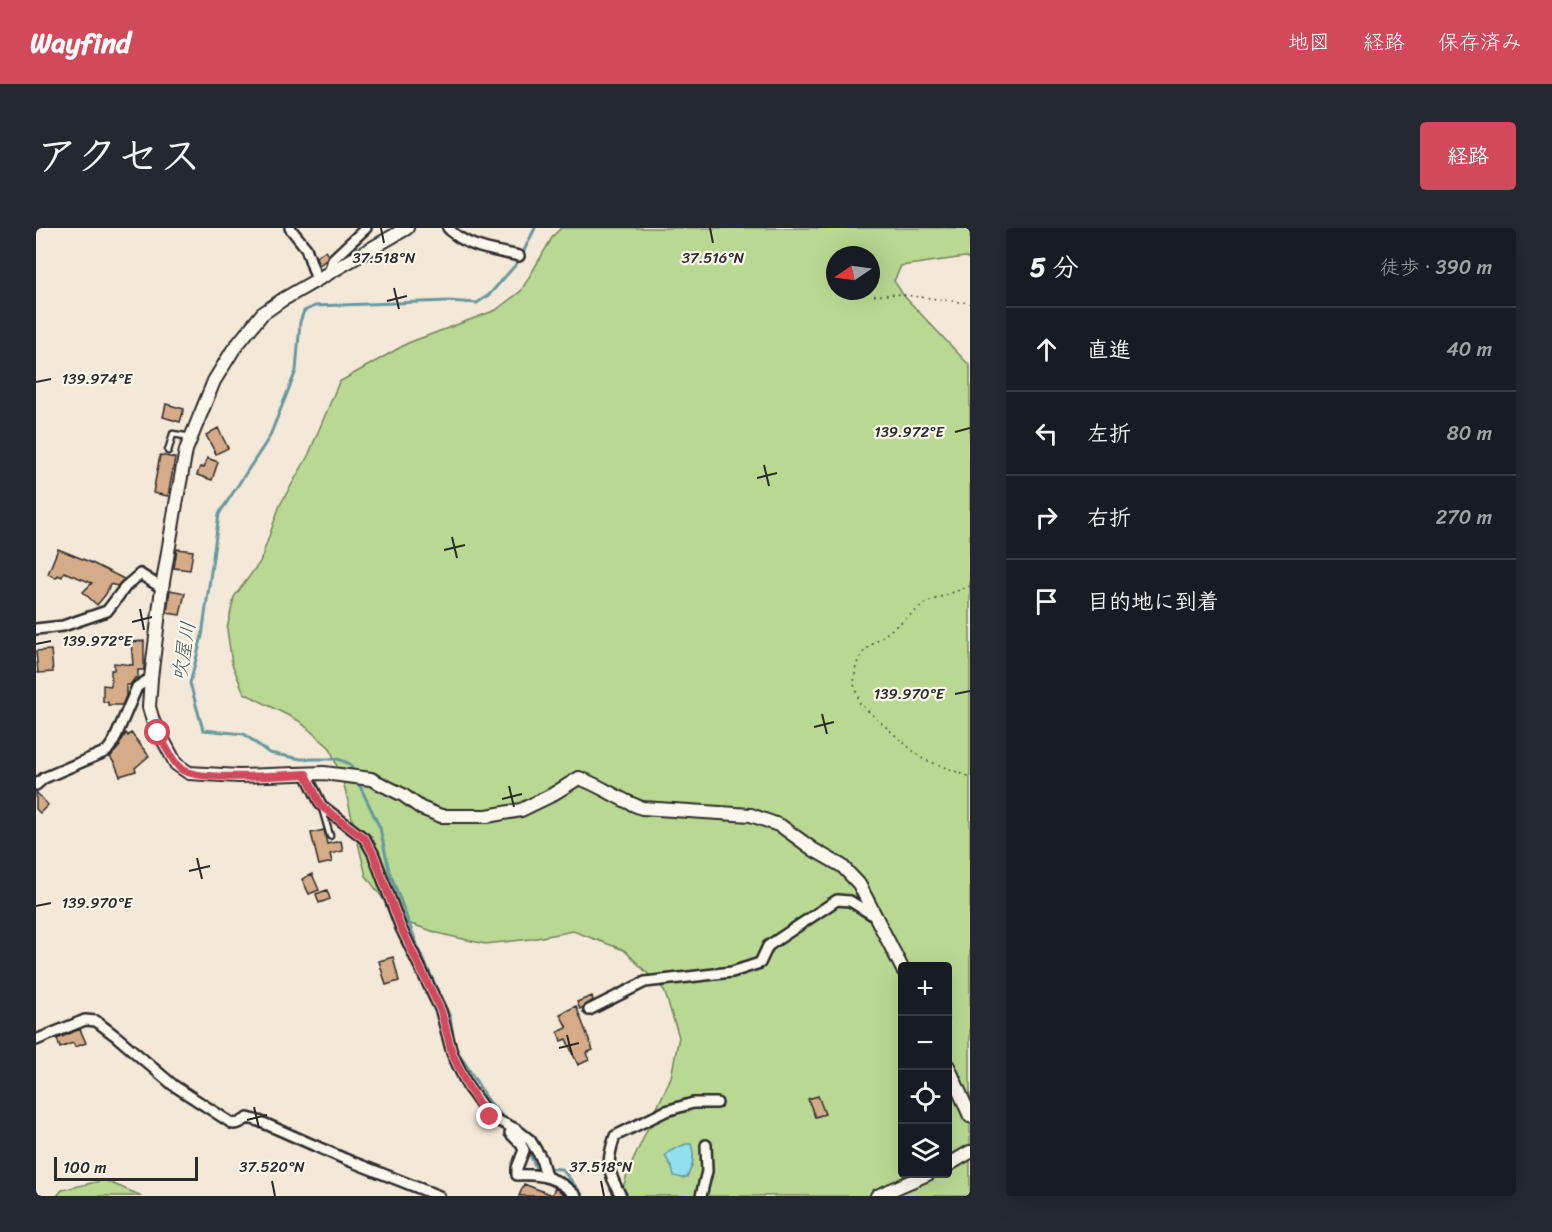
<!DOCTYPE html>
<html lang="ja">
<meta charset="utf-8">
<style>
body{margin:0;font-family:Sriracha,"Klee One",sans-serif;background:#242831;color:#f1f3f6}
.controls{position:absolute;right:18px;bottom:18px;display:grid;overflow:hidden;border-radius:6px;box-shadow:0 6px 24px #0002}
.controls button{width:54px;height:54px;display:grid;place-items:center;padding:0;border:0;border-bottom:2px solid #363941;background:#171b24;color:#f1f3f6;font:30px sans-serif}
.compass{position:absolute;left:790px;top:18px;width:54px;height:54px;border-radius:50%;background:#171b24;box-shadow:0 6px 24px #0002;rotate:257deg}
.scale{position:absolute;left:18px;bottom:15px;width:144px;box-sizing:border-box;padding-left:6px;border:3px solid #2b2b2b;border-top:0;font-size:16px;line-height:21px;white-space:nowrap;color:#2b2b2b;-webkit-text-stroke:4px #fbf7ec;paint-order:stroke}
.stop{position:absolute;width:18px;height:18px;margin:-14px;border:4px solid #d1495b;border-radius:50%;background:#fff}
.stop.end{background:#d1495b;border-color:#fff;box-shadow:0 2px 6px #0008}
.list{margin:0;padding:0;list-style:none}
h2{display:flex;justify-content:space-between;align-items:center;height:78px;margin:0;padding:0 24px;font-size:26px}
h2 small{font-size:20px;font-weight:400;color:#9ea1a6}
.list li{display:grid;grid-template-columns:39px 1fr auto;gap:18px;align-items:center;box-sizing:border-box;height:84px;padding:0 24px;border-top:2px solid #363941}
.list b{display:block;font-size:22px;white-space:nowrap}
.list em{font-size:20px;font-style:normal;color:#9ea1a6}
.icon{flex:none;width:33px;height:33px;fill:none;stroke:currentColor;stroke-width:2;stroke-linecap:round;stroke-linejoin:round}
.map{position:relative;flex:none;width:934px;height:968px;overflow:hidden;border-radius:6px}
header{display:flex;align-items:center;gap:36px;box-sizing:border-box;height:84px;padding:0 30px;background:#d1495b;color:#fff}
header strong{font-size:28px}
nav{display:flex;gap:33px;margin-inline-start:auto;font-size:21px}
.intro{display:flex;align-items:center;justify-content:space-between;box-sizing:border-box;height:144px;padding:0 36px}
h1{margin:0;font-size:42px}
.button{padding:15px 27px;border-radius:6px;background:#d1495b;color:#fff;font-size:21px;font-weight:700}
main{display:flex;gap:36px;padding:0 36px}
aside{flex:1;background:#171b24;border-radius:6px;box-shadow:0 6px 24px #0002}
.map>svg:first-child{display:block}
.green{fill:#b9d992;stroke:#72825e;stroke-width:1.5;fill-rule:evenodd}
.water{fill:#90e0ed;stroke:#68989f;stroke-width:1.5}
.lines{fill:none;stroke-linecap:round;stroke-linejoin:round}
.stream{stroke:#68989f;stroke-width:3}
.building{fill:#d6ac88;stroke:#2b2b2b;stroke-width:1.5}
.service-casing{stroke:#2b2b2b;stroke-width:9}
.minor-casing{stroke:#2b2b2b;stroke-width:14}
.tertiary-casing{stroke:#2b2b2b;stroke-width:16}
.path{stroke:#2b2b2b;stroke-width:1.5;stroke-dasharray:1.5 4.5;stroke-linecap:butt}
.service{stroke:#fbf7ec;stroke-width:4.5}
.minor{stroke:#fbf7ec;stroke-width:9}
.tertiary{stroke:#fbf7ec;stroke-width:12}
.route{stroke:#d1495b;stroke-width:8}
.ticks{fill:none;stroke:#2b2b2b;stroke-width:2}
.labels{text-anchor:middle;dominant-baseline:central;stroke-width:4.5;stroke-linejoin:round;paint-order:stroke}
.water-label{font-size:20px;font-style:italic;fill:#44585c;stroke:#fbf7ec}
.ticks-label{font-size:15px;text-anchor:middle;fill:#2b2b2b;stroke:#fbf7ec;stroke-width:4.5;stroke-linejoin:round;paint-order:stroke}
</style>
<header>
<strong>Wayfind</strong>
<nav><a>地図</a><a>経路</a><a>保存済み</a></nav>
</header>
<div class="intro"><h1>アクセス</h1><a class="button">経路</a></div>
<main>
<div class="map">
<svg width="934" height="968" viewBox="0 0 934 968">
<rect width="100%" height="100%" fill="#f4e8d8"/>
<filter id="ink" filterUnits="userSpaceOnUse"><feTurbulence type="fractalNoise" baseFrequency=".0167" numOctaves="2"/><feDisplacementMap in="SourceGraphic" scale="12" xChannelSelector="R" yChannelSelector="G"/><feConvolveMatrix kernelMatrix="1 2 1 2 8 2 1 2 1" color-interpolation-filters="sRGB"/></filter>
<g filter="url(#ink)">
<!-- green -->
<path class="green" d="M 525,0 L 934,0 L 934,31 L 929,29 L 865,38 L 858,53 L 868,68 L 934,138 L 934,968 L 585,968 L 591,946 L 635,849 L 643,809 L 628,762 L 588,722 L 537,703 L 495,711 L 449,716 L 405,706 L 363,692 L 330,648 L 308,557 L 294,520 L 263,493 L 208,465 L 196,436 L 191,401 L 198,369 L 224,334 L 244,277 L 272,228 L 303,154 L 372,115 L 460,82 L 485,63 L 517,8 ZM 799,27 L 835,27 L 835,63 L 799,63 ZM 867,738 L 912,738 L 912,946 L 867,946 Z
M 68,952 L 106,968 L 21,968 L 26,962 Z"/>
<!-- water -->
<path class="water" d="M 650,916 L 655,916 C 659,927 657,939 651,949 L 646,950 L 638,948 L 636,940 L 629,928 L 634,923 Z"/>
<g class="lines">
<!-- stream -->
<path class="stream" d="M 318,546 L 314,536 L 302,531 L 265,531 L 233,525 L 208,506 L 167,502 L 154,455 L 166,408 L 183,286 L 233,210 L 260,143 L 264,94 L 268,83 L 279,78 L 412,73 L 441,75 L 453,67 L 483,33 L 499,0
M 321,552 L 344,600 L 353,642 L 383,722 L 414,789 L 419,819 L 451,871 L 471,894
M 491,920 L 500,940 L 526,941 L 547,968"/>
</g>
<!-- building -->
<path class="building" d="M 289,23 L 292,27 L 290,32 L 283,37 L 280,29 Z
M 130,176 L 148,181 L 144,194 L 127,189 Z
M 182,200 L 192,220 L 180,226 L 170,207 Z
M 124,227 L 139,230 L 132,268 L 117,265 Z
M 171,230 L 182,234 L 176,252 L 161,247 L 164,239 L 168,240 Z
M 22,321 L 54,334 L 88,351 L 81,358 L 74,356 L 70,366 L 61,377 L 47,364 L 56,355 L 28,344 L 26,349 L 22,347 L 20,350 L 12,346 Z
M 141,321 L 157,323 L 154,342 L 138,340 Z
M 134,362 L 149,365 L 144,387 L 131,385 Z
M 108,413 L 108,442 L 102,442 L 102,451 L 99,450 L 94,457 L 90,457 L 90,468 L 86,477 L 72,477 L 72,474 L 67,474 L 67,457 L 75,458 L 75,442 L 78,442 L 78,435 L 97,437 L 95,414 Z
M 15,422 L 17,444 L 2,445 L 0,423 Z
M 90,505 L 92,508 L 95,505 L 113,528 L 99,540 L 100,543 L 84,548 L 79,536 L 74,529 L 84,518 L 83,517 Z
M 0,564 L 12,577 L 4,585 L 0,581 Z
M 288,602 L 291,616 L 305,613 L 307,623 L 294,626 L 296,634 L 283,637 L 275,605 Z
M 276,646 L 283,662 L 273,666 L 266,651 Z
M 291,662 L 294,671 L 283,675 L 280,666 Z
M 357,729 L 363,753 L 350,757 L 343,733 Z
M 556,768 L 557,772 L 544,781 L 541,774 Z
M 540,778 L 557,822 L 550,825 L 553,832 L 542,837 L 530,811 L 525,813 L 522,804 L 531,800 L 524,786 Z
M 44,801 L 50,815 L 39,819 L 37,815 L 24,820 L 21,811 Z
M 782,868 L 789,886 L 779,889 L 772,871 Z
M 488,956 L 516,967 L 519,960 L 530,968 L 483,968 Z"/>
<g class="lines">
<defs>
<path id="service" d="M 132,223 L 137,206 L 155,209
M 286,580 L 294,608"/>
<path id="minor" d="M 254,0 L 270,20 L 281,52
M 412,0 C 430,20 458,22 483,28
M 293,45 L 297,31 L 330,0
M 0,401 L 27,398 L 71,383 L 90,358 L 104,346 L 126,360
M 270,546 L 285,577 L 329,611 L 337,625 L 365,700 L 405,783 L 416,825 L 432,859 L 454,889 L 480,901 L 494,912 L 505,930 L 510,948
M 0,557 L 8,550 L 71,523 L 78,513 L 101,459 L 115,450
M 553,782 L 609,754 L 696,744 L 724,735 L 732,718 L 801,672 L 814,673 L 840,689
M 0,812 L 49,792 L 60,793 L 81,809 L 137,857 L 197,896 L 203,895 L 212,890 L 223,893 L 309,931 L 403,968
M 474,905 L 485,916 L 488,922 L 481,940 L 481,947 C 507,946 521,949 540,968
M 585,968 C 571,943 570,934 579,908 L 630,883 L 657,875 L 681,875
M 665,968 L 671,943 L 670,917"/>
<path id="tertiary" d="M 371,0 L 246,72 L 226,86 L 197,122 L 178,153 L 150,222 L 140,276 L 126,360 L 115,450 L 113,479 L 117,493 L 140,536 L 153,545 L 203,548 L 288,545 L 335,551 L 367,567 L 385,580 L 405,588 L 451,588 L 485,582 L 514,568 L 543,550 C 566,558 583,572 606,580 L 715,587 L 745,598 L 778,622 L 806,638 L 823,656 L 867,742
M 912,838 L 934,888
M 912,937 L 934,924
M 841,968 L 892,946"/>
</defs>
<!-- service casing -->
<use href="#service" class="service-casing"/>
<!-- minor casing -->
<use href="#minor" class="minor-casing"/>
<!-- tertiary casing -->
<use href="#tertiary" class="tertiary-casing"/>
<!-- path -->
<path class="path" d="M 838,68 L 860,66 L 934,75
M 934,358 L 891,374 L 828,423 L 820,437 L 818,456 L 824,476 L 885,530 L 934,549"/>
<!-- service -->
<use href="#service" class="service"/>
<!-- minor -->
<use href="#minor" class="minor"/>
<!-- tertiary -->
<use href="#tertiary" class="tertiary"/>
</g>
</g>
<g class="lines" filter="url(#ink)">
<!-- route -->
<path class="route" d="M 122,505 C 129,516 135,532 145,541 C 161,554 246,547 270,546 L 285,578 L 329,611 L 337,625 L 365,700 L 405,783 L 416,825 L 432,859 L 447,882 L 454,889"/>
</g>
<!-- ticks -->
<path class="ticks" d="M 345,0 L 348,15M 674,0 L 677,15M 358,60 L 363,81M 351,73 L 371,68M 0,154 L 15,151M 919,204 L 934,200M 728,237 L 733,258M 721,250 L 741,245M 416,309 L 421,330M 408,322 L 429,317M 104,381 L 108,402M 96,394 L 116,389M 0,416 L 15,413M 919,466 L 934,463M 786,486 L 791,506M 778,499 L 798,494M 473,558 L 478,579M 466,571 L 486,566M 161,630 L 166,651M 153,643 L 174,638M 0,678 L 15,675M 531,807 L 536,827M 523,820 L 543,815M 218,879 L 223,900M 211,892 L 231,887M 236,953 L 239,968M 565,953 L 568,968"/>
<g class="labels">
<!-- water labels -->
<g class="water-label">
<text transform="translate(148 423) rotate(-81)">吹屋川</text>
</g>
</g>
<g class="ticks-label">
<text x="348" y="35">37.518°N</text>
<text x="677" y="35">37.516°N</text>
<text x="61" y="156">139.974°E</text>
<text x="873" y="209">139.972°E</text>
<text x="61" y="418">139.972°E</text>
<text x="873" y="471">139.970°E</text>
<text x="61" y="680">139.970°E</text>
<text x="236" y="944">37.520°N</text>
<text x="565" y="944">37.518°N</text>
</g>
</svg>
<div class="controls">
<button>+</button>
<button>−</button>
<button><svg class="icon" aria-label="locate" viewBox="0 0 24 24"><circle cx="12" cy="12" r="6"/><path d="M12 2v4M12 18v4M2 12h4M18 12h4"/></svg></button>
<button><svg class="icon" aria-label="layers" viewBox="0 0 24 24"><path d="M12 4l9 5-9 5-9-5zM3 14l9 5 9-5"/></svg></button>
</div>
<svg class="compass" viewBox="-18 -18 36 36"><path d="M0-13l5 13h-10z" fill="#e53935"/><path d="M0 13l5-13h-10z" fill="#9ea1a6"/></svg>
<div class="scale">100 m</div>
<div class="stop" style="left:122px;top:505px"></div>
<div class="stop end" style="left:454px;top:889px"></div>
</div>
<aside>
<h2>5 分<small>徒歩 · 390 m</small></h2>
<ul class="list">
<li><svg class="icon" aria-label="ahead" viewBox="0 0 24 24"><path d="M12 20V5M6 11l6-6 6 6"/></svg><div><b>直進</b></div><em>40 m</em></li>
<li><svg class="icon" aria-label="left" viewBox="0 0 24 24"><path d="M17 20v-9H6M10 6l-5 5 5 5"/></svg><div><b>左折</b></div><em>80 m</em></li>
<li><svg class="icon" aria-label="right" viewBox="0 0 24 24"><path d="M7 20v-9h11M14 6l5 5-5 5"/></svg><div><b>右折</b></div><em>270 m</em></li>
<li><svg class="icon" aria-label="arrive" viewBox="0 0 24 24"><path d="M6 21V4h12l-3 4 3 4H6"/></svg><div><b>目的地に到着</b></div></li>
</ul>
</aside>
</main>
